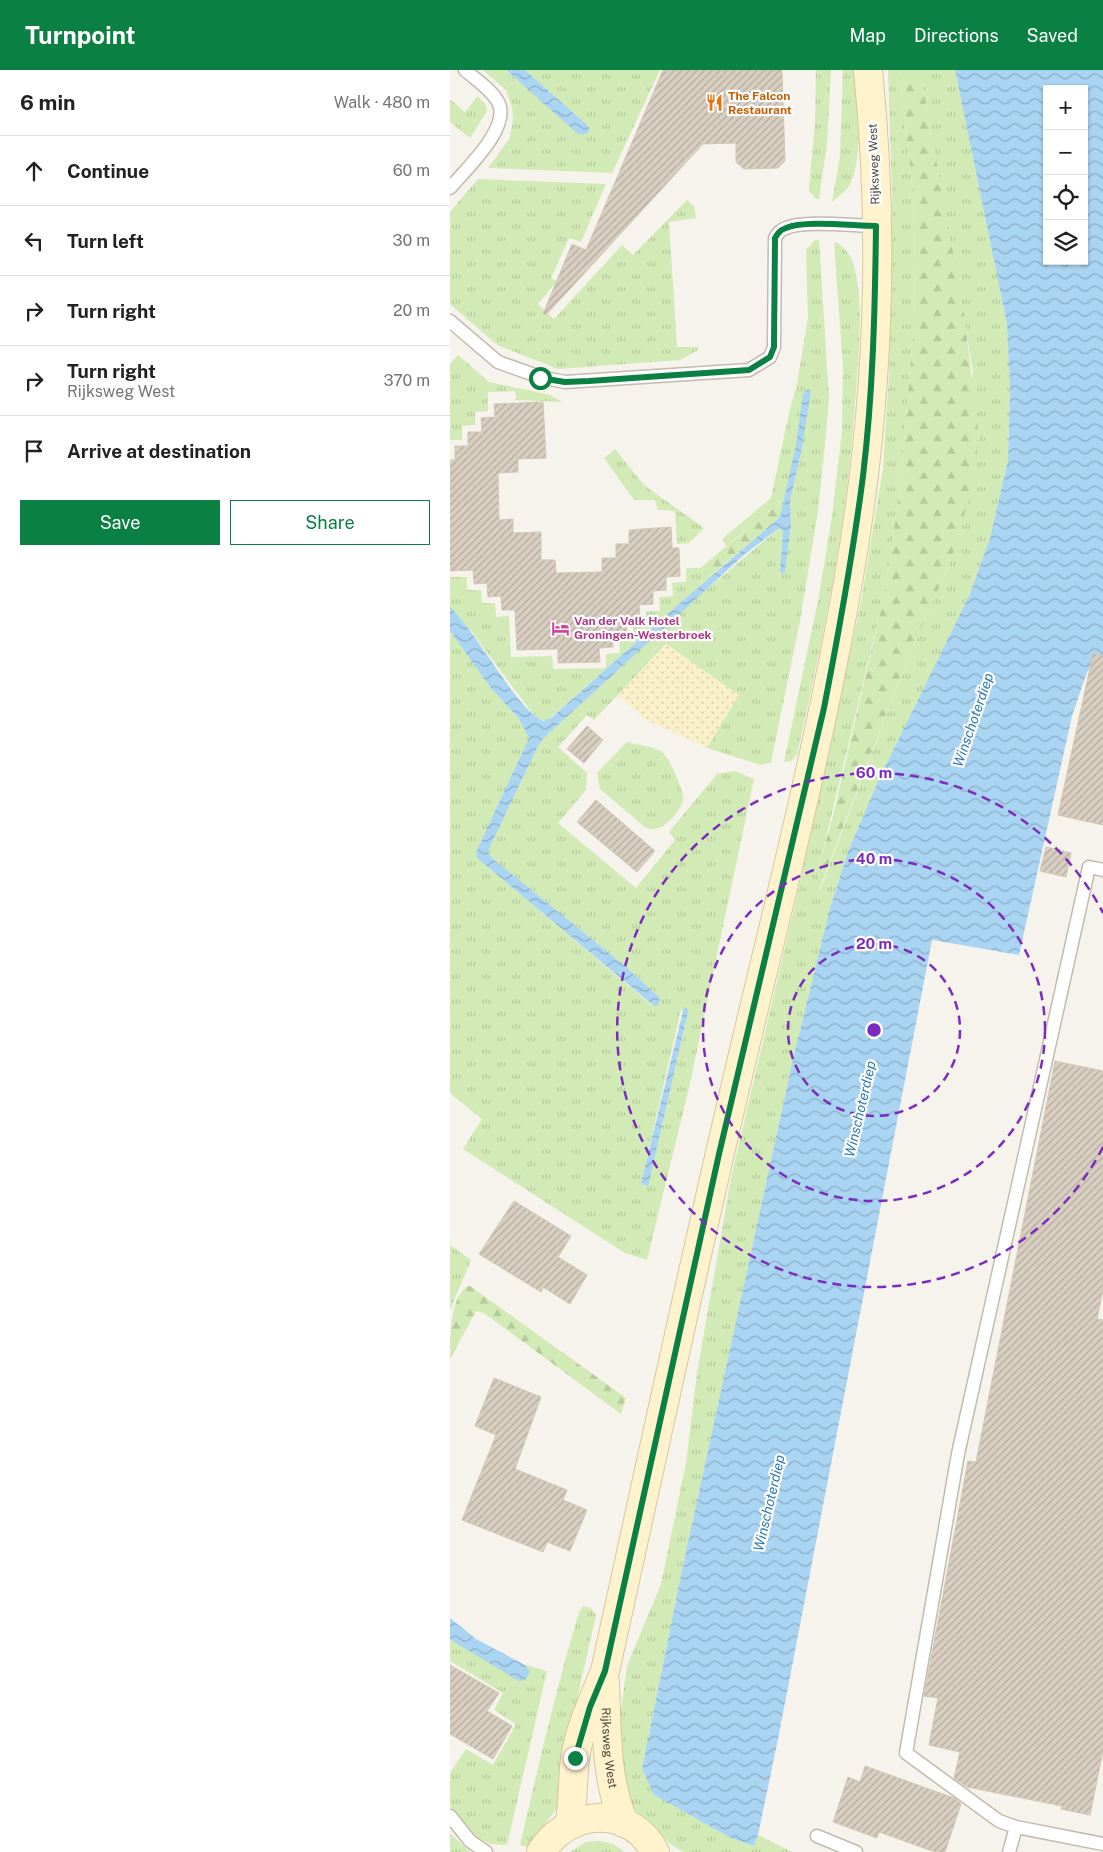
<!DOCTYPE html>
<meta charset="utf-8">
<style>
body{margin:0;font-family:"Public Sans",sans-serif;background:#f2f2f2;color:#202124}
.controls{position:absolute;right:15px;top:15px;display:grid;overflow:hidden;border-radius:0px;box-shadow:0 1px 4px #0004}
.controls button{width:45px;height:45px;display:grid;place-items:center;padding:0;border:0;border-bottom:1px solid #e0e0e0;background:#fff;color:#202124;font:25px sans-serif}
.stop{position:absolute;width:15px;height:15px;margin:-11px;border:4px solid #0b8043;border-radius:50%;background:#fff}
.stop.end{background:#0b8043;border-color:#fff;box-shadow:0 1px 5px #0008}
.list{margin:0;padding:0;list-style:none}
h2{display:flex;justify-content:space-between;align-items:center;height:65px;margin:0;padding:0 20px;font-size:21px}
h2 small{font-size:16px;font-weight:400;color:#757577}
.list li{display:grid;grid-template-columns:32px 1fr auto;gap:15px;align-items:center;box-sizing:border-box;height:70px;padding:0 20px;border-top:1px solid #e0e0e0}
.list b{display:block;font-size:19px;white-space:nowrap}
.list p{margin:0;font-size:16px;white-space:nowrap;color:#757577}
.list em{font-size:16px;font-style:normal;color:#757577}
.actions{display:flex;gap:10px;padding:15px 20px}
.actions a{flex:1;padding:11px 0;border:1px solid #0b8043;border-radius:0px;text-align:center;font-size:18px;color:#0b8043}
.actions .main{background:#0b8043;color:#fff}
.icon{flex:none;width:28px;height:28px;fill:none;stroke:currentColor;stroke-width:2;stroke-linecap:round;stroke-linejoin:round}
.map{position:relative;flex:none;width:653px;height:1782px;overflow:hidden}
header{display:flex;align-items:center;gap:30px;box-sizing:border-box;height:70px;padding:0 25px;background:#0b8043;color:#fff}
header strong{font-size:24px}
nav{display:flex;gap:28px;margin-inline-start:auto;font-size:18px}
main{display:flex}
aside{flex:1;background:#fff}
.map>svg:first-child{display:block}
.grass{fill:url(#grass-tufts);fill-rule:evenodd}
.forest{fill:url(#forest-firs)}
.sand{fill:url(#sand-dots)}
.water{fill:url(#water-waves);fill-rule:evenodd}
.building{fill:url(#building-hatch);stroke:#d3c7b4}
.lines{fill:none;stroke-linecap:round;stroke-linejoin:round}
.service-casing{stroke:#c2bbae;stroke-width:15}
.secondary-casing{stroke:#d6c79b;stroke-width:30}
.service{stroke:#fff;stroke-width:12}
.secondary{stroke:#fff3cd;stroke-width:28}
.route{stroke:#0b8043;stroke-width:6}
.ring{fill:none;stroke:#7b2cbf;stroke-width:2.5;stroke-dasharray:9 6}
.labels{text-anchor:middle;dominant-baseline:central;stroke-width:4.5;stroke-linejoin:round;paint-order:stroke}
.food-label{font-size:12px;font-weight:bold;fill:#c56008;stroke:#fff;text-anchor:start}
.street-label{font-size:12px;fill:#4b4439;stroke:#fff}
.hotel-label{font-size:12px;font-weight:bold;fill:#b23c85;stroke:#fff;text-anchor:start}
.water-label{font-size:14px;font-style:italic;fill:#2e7ab2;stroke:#fff}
.centre{fill:#7b2cbf;stroke:#fff;stroke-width:2.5}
.ring-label{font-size:15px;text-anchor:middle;font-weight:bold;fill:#7b2cbf;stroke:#fff;stroke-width:4.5;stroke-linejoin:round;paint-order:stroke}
</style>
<header>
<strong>Turnpoint</strong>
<nav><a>Map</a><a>Directions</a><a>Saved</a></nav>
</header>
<main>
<aside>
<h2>6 min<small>Walk · 480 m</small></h2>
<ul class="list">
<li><svg class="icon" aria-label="ahead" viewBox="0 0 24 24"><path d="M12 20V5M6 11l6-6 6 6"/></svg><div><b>Continue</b></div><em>60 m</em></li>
<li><svg class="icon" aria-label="left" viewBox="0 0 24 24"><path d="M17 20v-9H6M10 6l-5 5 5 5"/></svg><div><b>Turn left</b></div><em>30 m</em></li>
<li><svg class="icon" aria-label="right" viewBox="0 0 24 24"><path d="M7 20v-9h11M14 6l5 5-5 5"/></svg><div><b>Turn right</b></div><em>20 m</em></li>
<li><svg class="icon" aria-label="right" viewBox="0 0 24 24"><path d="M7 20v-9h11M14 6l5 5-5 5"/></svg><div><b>Turn right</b><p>Rijksweg West</p></div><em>370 m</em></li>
<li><svg class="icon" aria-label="arrive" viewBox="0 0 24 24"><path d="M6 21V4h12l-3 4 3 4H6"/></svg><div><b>Arrive at destination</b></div></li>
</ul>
<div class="actions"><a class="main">Save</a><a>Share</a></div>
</aside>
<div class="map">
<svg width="653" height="1782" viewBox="0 0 653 1782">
<defs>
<pattern id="grass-tufts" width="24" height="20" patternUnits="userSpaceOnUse" patternTransform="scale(1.25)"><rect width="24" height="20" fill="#d2eab5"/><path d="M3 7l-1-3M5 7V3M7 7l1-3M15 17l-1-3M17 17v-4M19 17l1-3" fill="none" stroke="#b6ca9c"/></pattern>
<pattern id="forest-firs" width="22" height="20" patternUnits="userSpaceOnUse" patternTransform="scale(1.25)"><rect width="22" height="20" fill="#d2eab5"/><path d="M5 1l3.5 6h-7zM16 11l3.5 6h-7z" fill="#b6ca9c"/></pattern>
<pattern id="sand-dots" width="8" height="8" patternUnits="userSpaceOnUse" patternTransform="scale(1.25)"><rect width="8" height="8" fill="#f9efc9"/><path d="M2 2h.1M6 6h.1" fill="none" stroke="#d7cead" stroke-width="1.8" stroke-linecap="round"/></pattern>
<pattern id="water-waves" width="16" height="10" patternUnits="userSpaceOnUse" patternTransform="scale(1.25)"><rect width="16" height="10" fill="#a9d4f2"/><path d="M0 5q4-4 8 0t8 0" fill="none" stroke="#8caec5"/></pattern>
<pattern id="building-hatch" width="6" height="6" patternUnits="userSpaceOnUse" patternTransform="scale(1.25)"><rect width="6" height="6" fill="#d8cfc1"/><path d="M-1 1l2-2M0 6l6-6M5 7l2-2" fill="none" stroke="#b1aa9e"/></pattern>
</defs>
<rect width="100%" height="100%" fill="#f6f3ec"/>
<!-- grass -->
<path class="grass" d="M 33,0 L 56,0 L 68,11 L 136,54 L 75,0 L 210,0 L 162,103 L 38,98 L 60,68 L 63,48 L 62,37 L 56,20 Z
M 366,0 L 381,0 L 377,74 L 369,129 L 366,129 L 359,121 L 359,117 L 365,53 Z
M 393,0 L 404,0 C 406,33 415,87 399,116 C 395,122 388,127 382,132 L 390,86 Z
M 438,0 L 449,0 L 463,123 L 465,192 L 464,253 L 451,407 L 436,517 L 364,818 L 370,820 L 459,585 L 500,493 L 523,301 L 473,16 L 468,0 L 505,0 L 557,254 L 560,321 L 558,390 L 540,468 L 519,526 L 429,709 L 399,779 L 380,838 L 343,989 L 232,1500 L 192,1699 L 204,1725 L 281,1768 L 304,1776 L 308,1765 L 342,1782 L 233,1782 L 219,1773 L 180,1735 L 167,1680 L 171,1640 L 177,1596 L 211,1514 L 236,1393 L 247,1303 L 281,1108 L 350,813 L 411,532 L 433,398 L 439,305 L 442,123 Z
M 28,26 L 36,36 L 37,41 L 20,68 L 0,52 L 0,29 L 15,42 Z
M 28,109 L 156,114 L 131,172 L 119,168 L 101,208 L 107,211 L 88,234 L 104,249 L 172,175 L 183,185 L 237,130 L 244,136 L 246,148 L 219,152 L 227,277 L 248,277 L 248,280 L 230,290 L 108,299 L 47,275 L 0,234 L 0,142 Z
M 369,169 L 379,329 L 374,384 L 368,441 L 350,551 L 321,692 L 311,695 L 257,678 L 288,625 L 216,574 L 144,650 L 137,645 L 108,677 L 137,703 L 136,720 L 108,753 L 186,818 L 225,770 L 219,762 L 267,704 L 285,701 L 304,709 L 239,1018 L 197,1190 L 175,1183 L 13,1079 L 32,1049 L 0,1023 L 0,561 L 40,617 L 69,649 L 79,668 L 26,782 L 27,788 L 203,936 L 210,928 L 176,897 L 41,787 L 38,781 L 89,674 L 98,664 L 237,536 L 329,458 L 333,461 L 330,501 L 335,502 L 341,456 L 340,431 L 352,378 L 360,321 L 334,429 L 276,476 L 272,469 L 321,428 L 339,343 L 347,314 L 358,248 L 356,180 L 365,170 ZM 231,940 L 238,942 L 198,1117 L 191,1113 Z
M 384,172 C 393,174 400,185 403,193 C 414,229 409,270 407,307 C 403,364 398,423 388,480 C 377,549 362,617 347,685 L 341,691 L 334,692 L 369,526 L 382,446 L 392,361 L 393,297 Z
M 8,285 L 39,312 L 100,325 L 112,332 L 66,330 L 65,321 L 38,322 L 38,341 L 25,342 L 25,355 L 12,356 L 12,370 L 0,370 L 0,294 Z
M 165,379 L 194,415 L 254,458 L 239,473 L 227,474 L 225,441 L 208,440 L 205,430 L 184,430 L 154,388 Z
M 236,498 L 250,498 L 258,508 L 97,651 L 88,649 L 79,639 L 21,561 L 0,537 L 0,507 L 17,507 L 17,520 L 31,520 L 32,533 L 45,533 L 46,547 L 59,546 L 61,587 L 102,586 L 103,599 L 156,598 L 156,584 L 170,583 L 169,570 L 183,569 L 183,556 L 196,555 L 196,541 L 210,541 L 209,527 L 223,526 L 222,513 L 236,512 Z
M 177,672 C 188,675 203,676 212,682 C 218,686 236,724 233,731 C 228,745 211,764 196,758 L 150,719 L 147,703 Z
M 0,1175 L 21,1190 L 0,1240 Z
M 133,1536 L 141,1538 L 146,1545 L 120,1660 L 109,1736 L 77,1777 L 70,1775 C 88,1697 106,1619 129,1542 Z
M 0,1569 L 4,1572 L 80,1602 L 75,1595 L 97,1601 L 57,1775 L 40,1774 L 25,1766 L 0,1736 L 0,1703 L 16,1679 L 43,1695 L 66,1654 L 44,1640 L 53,1623 L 0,1591 Z
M 0,1763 L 20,1782 L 0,1782 Z
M 150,1771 L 163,1774 L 175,1782 L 120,1782 L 136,1772 Z"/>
<!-- forest -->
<path class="forest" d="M 449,0 L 468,0 L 473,16 L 514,244 L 529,367 L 522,419 L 500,493 L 459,585 L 369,820 L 363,818 L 384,742 L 436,517 L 451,407 L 464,253 L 465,192 L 463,123 Z
M 334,429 L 330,447 L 258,508 L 250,498 Z
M 17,1216 L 20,1216 L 176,1328 L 171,1344 L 34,1243 L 26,1241 L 0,1289 C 0,1266 0,1229 17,1216 Z"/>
<!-- sand -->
<path class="sand" d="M 216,574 L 289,625 L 257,678 L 196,650 L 168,625 Z"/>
<!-- water -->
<path class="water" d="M 56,0 L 75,0 L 136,54 L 140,60 L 136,64 L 128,64 Z
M 505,0 L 653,0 L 653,587 L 645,590 L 637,602 L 622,646 L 569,885 L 482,870 L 328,1669 L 308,1765 L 304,1776 L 281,1768 L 204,1725 L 192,1699 L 232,1500 L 343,989 L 380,838 L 399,779 L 429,709 L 519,526 L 540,468 L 558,390 L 560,321 L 557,254 ZM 597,19 L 634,19 L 634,191 L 597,191 Z
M 358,319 L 361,321 L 352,378 L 340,431 L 341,456 L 335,502 L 333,504 L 330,501 L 333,461 L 329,458 L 295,484 L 98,664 L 89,674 L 38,781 L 41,787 L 176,897 L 210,928 L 208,935 L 204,936 L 27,788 L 26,782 L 79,668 L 69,649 L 40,617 L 0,561 L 0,537 C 27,562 67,640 93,651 L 101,648 L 231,532 L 330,447 L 346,375 L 353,324 Z
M 234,937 L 238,939 L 238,942 L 198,1117 L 191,1113 Z
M 0,1548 L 26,1569 L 75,1595 L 80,1602 L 75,1610 L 69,1611 L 4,1572 L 0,1569 Z"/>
<!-- building -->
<path class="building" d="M 213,0 L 332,0 L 335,91 L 328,98 L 294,99 L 286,92 L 286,73 L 253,74 L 96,245 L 93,244 L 122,174 L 136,180 Z
M 93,332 L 96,388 L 68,389 L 68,402 L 48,403 L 49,450 L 63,449 L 63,463 L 91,462 L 91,490 L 105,490 L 106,503 L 152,502 L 152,488 L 166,488 L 166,474 L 179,474 L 179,460 L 221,457 L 222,478 L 229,478 L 230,506 L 216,507 L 216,520 L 203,521 L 203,534 L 189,535 L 190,549 L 176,549 L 177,563 L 163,563 L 163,577 L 149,578 L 150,592 L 108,593 L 108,579 L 67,580 L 65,540 L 52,540 L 51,526 L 38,527 L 37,513 L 24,514 L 23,500 L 0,501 L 0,390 L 5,390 L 5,376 L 18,376 L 18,362 L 32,362 L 31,348 L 45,347 L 44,334 Z
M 643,584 L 653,585 L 653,755 L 608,745 Z
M 137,656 L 153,670 L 134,693 L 117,679 Z
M 146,730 L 205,781 L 187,802 L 127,752 Z
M 596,777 L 621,783 L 616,807 L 590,801 Z
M 605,991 L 653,1001 L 653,1220 L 647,1249 L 653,1250 L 653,1681 L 640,1745 L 611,1739 L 612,1736 L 517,1717 L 504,1708 L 510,1682 L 479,1675 L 488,1628 L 474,1626 L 518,1391 L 526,1392 Z
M 64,1131 L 121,1166 L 108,1187 L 137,1205 L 120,1234 L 93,1217 L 91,1222 L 29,1184 Z
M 44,1308 L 91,1327 L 65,1399 L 117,1420 L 113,1430 L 137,1440 L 120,1481 L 97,1472 L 93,1482 L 12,1450 L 46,1365 L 25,1356 Z
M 0,1595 L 49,1623 L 37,1641 L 62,1656 L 43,1689 L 0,1664 Z
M 415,1696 L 504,1728 L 511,1734 L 495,1782 L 485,1782 L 429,1762 L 427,1768 L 383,1752 L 398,1707 L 410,1712 Z"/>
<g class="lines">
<defs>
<path id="service" d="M 0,118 C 15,100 62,57 48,32 C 41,19 25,9 15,0
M 0,251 L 48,292 L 90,307 L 115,312 L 299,300 L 320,287 L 324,277 L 325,168 C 328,163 330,160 336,158 C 355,150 404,156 426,156
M 653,800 L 639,797 L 508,1384 L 456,1683 L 549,1751 L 566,1757 L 653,1774
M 0,1746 L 20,1771 L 36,1782
M 367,1766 L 406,1782
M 559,1782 L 566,1757"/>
<g id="secondary">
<path id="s1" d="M 155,1612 C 157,1660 155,1708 174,1753"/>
<path d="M 119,1755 C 124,1733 122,1711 125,1689 C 129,1659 144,1628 155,1601 C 200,1398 243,1195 291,993 C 329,832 371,670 399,506 C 428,340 435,167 418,0"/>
<path d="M 91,1782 C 118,1739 180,1734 205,1782"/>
</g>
</defs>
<!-- service casing -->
<use href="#service" class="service-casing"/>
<!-- secondary casing -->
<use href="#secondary" class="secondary-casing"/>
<!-- service -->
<use href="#service" class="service"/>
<!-- secondary -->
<use href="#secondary" class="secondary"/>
</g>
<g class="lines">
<!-- route -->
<path class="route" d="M 90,308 L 115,312 L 139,311 L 299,300 L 320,287 L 324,277 L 325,168 C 328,163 330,160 336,158 C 355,150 404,156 426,156 C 425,239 423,323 413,406 C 403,484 389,561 374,638 L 269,1084 L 155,1601 L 140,1637 L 125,1688"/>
</g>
<!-- distance rings -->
<g class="ring">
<circle cx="424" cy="960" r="86"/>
<circle cx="424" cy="960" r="171"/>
<path d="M653 1077A257 257 0 1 1 653 843"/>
</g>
<!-- icons -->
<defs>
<symbol id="restaurant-bare" viewBox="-9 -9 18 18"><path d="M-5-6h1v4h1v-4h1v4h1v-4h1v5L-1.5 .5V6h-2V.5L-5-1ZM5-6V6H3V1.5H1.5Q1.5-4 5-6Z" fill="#e8710a" stroke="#fff" stroke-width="2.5" paint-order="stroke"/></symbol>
<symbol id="hotel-bare" viewBox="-9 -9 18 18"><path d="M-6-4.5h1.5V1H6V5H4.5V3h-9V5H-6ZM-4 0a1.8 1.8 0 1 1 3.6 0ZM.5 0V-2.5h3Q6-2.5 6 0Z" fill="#d1479c" stroke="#fff" stroke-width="2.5" paint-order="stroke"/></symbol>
</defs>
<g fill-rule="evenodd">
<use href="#restaurant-bare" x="252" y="20" width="25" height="25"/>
<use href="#hotel-bare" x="98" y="546" width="25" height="25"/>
</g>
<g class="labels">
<!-- food labels -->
<g class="food-label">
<text x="278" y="26">The Falcon<tspan x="278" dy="14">Restaurant</tspan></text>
</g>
<!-- street labels -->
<g class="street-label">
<text transform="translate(424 94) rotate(-92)">Rijksweg West</text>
<text stroke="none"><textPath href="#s1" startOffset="66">Rijksweg West</textPath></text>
</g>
<!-- hotel labels -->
<g class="hotel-label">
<text x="124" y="551">Van der Valk Hotel<tspan x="124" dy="14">Groningen-Westerbroek</tspan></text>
</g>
<!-- water labels -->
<g class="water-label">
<text transform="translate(523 650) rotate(-71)">Winschoterdiep</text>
<text transform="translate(410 1039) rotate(-77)">Winschoterdiep</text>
<text transform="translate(319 1433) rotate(-77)">Winschoterdiep</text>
</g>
</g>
<circle cx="424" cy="960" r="8" class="centre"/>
<g class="ring-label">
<text x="424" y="708">60 m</text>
<text x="424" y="794">40 m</text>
<text x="424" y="879">20 m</text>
</g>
</svg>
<div class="controls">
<button>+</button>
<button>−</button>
<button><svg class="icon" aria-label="locate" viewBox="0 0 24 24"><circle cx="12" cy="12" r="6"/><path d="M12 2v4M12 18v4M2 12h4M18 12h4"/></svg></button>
<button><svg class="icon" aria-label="layers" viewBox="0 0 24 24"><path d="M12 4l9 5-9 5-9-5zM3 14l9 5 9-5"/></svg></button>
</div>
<div class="stop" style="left:90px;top:308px"></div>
<div class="stop end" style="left:125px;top:1688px"></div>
</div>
</main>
